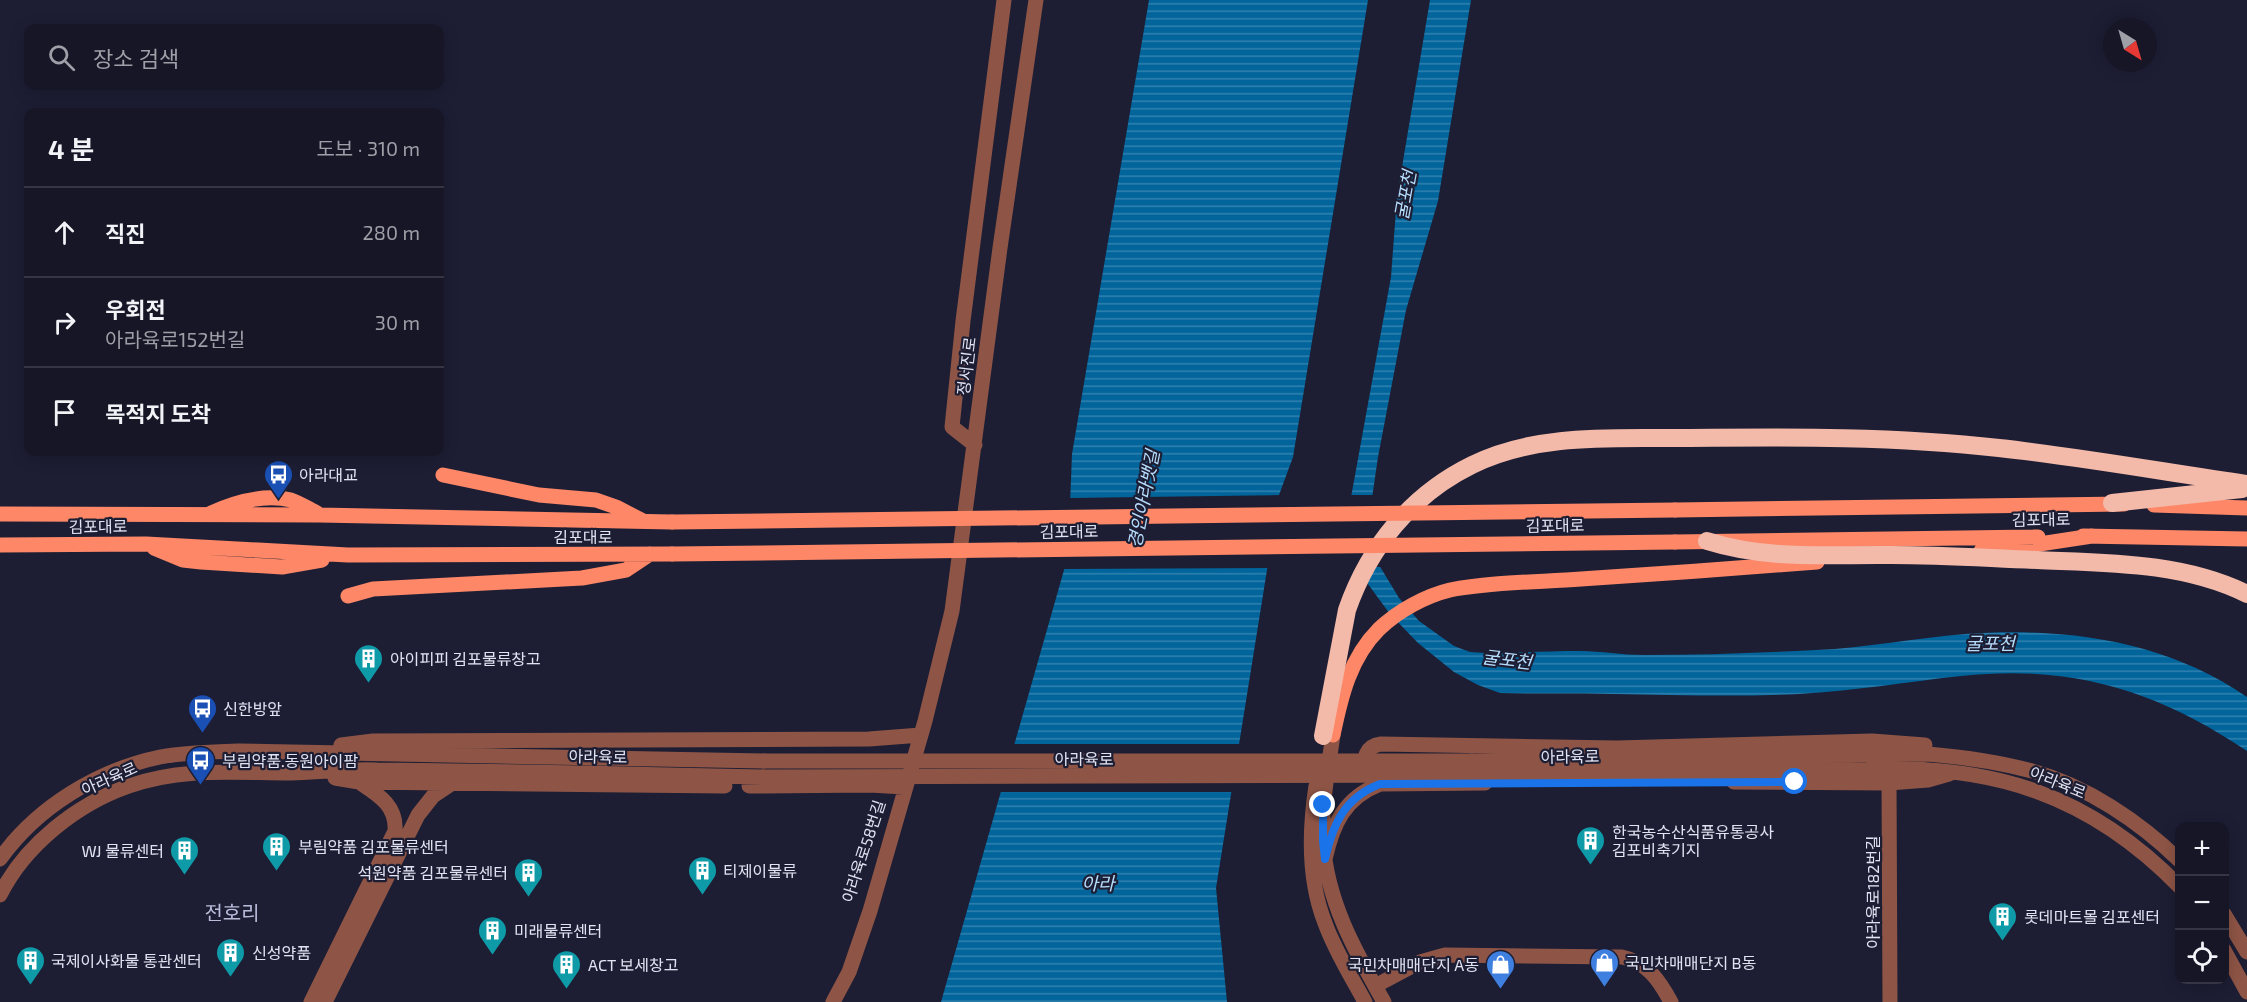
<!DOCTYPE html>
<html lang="ko">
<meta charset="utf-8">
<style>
body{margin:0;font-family:"Exo 2","Noto Sans KR",sans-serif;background:#232333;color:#f1f3f6}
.controls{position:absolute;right:18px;bottom:18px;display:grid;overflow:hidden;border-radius:12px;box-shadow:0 3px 15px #0003}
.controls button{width:54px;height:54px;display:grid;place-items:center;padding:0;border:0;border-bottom:2px solid #353544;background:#161627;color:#f1f3f6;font:30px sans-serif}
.compass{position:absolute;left:2103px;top:18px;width:54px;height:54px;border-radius:50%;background:#161627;box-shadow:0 3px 15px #0003;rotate:143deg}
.stop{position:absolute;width:18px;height:18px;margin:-14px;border:4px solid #1a73e8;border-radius:50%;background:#fff}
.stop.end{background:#1a73e8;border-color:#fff;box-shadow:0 2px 6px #0008}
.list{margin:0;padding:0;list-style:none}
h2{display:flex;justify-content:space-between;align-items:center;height:78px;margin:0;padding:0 24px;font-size:26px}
h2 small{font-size:20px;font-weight:400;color:#9e9fa7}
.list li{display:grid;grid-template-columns:39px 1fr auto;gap:18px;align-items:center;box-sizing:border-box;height:90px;padding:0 24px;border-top:2px solid #353544}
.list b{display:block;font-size:22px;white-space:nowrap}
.list p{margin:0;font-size:20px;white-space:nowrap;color:#9e9fa7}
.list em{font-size:20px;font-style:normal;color:#9e9fa7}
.icon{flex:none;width:33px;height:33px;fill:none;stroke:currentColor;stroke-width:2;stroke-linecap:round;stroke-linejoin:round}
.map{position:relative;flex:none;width:2247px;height:1002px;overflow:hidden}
.search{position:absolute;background:#161627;box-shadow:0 3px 15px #0003;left:24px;top:24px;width:420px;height:66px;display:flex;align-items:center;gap:15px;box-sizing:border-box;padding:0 21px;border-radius:12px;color:#9e9fa7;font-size:22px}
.panel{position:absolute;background:#161627;box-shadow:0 3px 15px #0003;left:24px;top:108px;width:420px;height:348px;border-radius:12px}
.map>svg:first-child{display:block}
.water{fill:url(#water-rules)}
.pier{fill:#1d1e34}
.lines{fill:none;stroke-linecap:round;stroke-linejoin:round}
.minor{stroke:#8e5546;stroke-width:15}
.major{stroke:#fd8767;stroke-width:15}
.highway{stroke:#f3b9a9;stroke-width:18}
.minor-bridge{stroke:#8e5546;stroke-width:15}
.major-bridge{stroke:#fd8767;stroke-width:15}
.route{stroke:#1a73e8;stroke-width:8}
.labels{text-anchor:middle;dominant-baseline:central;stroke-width:4.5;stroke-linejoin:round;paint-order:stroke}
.street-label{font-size:16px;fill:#e1e3f2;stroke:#1d1e34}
.poi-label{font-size:16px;fill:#e1e3f2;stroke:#1d1e34;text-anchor:start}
.water-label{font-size:18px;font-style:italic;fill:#b7ddfc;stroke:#1d1e34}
.quarter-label{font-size:20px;fill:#b9bdda;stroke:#1d1e34}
</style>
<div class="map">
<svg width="2247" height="1002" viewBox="0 0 2247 1002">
<defs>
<pattern id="water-rules" width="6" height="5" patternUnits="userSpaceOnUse" patternTransform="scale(1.5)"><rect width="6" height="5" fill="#01659c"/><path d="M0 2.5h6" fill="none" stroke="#3282af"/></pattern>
</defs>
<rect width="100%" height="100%" fill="#1d1e34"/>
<!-- water -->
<path class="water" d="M 1149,0 L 1368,0 L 1293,457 L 1279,495 L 1216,888 L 1227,1002 L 941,1002 L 1068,556 L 1072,454 Z
M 1430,0 L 1471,0 L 1438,201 L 1406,310 L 1378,457 L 1369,519 L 1376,560 L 1399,598 L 1419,621 L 1454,646 L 1470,652 L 1485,653 C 1517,653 1548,651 1580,651 C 1601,651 1622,655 1644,655 C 1701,655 1759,653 1816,650 C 1866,648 1915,638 1965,634 C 2064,627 2164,640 2247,697 L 2247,751 C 2157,690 2070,664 1961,676 C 1906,682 1853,691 1799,694 C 1737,697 1675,695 1613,694 C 1575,693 1537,694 1500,693 L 1478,685 L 1454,672 L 1418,643 L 1390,614 L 1365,580 L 1348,514 L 1391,277 L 1397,197 Z"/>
<!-- pier -->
<path class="pier" d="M 1282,495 L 1270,568 L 1061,569 L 1065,556 L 1067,498 Z
M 1348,495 L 1376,495 L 1372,519 L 1373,541 L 1383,567 L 1355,567 L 1352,563 L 1346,548 L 1345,527 Z
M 1011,744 L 1242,744 L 1234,792 L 998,792 Z"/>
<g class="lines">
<!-- minor -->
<path class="minor" d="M 975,445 L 952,427 L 963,321 L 1004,0
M 1333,735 C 1328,770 1321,805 1323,840 C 1326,900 1355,951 1384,1002
M 341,745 L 373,741 L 869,739 L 921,735
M 1472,761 L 1928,754 C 1963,757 1998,762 2032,771 C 2087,786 2140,822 2180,861
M 1367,772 C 1362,758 1366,746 1381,744 L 1617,748 L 1872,741 L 1925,745
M 1473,775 L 1867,770 C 1993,763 2091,796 2180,887
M 335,778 L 359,782 L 725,786
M 1734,782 L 1889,783 L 1928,780 L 1949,774
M 1889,783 L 1890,1002
M 749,786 L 870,785 L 904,787
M 1316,786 C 1309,831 1308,880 1325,923 C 1335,951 1351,976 1365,1002
M 0,859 C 37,807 98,770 160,757 C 186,752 212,752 238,751 L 764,761
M 1325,859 C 1333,824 1344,798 1380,784 L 1485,783
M 0,895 C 25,845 77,804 129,786 C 182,767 236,773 291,773 C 320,772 348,769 377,770 C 506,771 635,774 763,777
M 2224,914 L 2247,952
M 2224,950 L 2247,992
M 1375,986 L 1420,962 L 1445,955 L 1622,957 C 1647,962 1659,980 1671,1002
M 311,1002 L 395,831 C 397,805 377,794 359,782
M 325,1002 L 418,815 L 433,796 L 454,782
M 833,1002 L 849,972 L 870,911 L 925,721 L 952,611 L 1000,248 L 1036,0"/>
<!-- major -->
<path class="major" d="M 443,475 L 539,495 L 596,500 L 616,507 L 643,521
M 2154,505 L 2247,508
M 1675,510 L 2124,504
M 211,513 C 235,502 265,494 291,500 C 300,503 309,509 317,513
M 0,514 L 319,515 L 672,522
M 2083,536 L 2247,539
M 1675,542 L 2038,537
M 0,545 L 146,544 L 348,555 L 672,554
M 154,548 L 183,560 L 201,562 L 282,567 L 322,560
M 1981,551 L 2007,549 L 2092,536
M 348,596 L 373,589 L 582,578 L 626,570 L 650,554
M 1333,735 C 1341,696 1350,658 1379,629 C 1398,611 1425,596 1450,590 C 1490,582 1541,582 1581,579 C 1660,574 1738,568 1817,562"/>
<!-- highway -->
<path class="highway" d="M 2112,503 L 2242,489
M 1707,541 C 1764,559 1819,555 1878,555 C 1931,554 1984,558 2037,560 C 2107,563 2183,562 2247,594
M 1323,736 L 1347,610 C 1369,547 1411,495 1472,465 C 1539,432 1617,439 1689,438 C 1793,437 1896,436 1999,448 C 2082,457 2164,472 2247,484"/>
<!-- minor-bridge -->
<path class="minor-bridge" d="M 764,761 L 1472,761
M 763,777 L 1473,775"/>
<!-- major-bridge -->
<path class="major-bridge" d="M 672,522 L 1675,510
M 672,554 L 1675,542"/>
</g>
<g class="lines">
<!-- route -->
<path class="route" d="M 1323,805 L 1323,841 L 1325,859 C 1333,824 1344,798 1380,784 L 1795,782"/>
</g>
<!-- icons -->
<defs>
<symbol id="bus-pin" viewBox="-11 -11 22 30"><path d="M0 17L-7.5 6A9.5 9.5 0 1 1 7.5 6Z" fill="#1a4fb4" stroke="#1d1e34"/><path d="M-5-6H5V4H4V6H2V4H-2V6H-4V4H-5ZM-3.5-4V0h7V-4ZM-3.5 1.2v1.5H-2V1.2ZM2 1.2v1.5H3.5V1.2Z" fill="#fff"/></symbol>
<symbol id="building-pin" viewBox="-11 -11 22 30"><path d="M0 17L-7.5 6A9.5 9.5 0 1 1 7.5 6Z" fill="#0f9aa8" stroke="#1d1e34"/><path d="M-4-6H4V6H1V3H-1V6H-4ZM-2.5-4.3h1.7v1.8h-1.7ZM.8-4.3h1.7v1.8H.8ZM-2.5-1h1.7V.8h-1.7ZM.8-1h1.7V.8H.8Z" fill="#fff"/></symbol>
<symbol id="shop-pin" viewBox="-11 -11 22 30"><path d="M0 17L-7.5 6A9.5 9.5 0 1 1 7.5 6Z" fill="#3f7fe0" stroke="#1d1e34"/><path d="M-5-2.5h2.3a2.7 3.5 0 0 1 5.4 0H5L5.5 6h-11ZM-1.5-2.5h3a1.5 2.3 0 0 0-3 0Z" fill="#fff"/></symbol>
</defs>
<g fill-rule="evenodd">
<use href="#bus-pin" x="262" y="458" width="33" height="45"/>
<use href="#building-pin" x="352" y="642" width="33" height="45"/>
<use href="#bus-pin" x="186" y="692" width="33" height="45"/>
<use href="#bus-pin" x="184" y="744" width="33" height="45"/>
<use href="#building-pin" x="1574" y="824" width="33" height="45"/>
<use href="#building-pin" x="260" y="830" width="33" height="45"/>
<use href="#building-pin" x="168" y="834" width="33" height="45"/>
<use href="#building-pin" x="686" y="854" width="33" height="45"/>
<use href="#building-pin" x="512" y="856" width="33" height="45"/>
<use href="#building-pin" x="1986" y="900" width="33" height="45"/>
<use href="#building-pin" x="476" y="914" width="33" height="45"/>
<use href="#building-pin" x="214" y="936" width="33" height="45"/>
<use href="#building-pin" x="14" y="944" width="33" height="45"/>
<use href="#shop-pin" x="1588" y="946" width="33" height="45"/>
<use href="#building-pin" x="550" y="948" width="33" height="45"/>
<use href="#shop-pin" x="1484" y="948" width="33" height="45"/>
</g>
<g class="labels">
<!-- street labels -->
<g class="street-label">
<text transform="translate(966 366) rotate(-83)">정서진로</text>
<text transform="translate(2041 519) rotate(-1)">김포대로</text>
<text transform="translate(1555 525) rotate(-1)">김포대로</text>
<text transform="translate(98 526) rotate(-1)">김포대로</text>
<text transform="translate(1069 531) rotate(-1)">김포대로</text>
<text x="583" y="536">김포대로</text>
<text transform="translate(598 756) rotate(1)">아라육로</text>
<text transform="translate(1570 756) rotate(-1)">아라육로</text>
<text x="1084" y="758">아라육로</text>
<text transform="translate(109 778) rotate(-24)">아라육로</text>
<text transform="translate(2058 782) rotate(22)">아라육로</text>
<text transform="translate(863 851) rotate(-72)">아라육로58번길</text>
<text transform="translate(1872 892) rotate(-90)">아라육로182번길</text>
</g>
<!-- poi labels -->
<g class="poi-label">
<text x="299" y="474">아라대교</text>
<text x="390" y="658">아이피피 김포물류창고</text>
<text x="223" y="708">신한방앞</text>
<text x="222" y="760">부림약품.동원아이팜</text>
<text x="1612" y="831">한국농수산식품유통공사<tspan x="1612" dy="18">김포비축기지</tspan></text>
<text x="298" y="846">부림약품 김포물류센터</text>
<text x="164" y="850" text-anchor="end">WJ 물류센터</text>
<text x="723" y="870">티제이물류</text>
<text x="508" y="872" text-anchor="end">석원약품 김포물류센터</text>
<text x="2024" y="916">롯데마트몰 김포센터</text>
<text x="514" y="930">미래물류센터</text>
<text x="252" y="952">신성약품</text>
<text x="51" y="960">국제이사화물 통관센터</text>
<text x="1625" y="962">국민차매매단지 B동</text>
<text x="588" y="964">ACT 보세창고</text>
<text x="1479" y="964" text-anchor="end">국민차매매단지 A동</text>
</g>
<!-- water labels -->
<g class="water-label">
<text transform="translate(1405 195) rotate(-80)">굴포천</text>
<text transform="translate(1143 499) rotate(-79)">경인아라뱃길</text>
<text x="1990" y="643">굴포천</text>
<text transform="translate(1507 659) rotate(7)">굴포천</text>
<text x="1098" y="883">아라</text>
</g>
<!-- quarter labels -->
<g class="quarter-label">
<text x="232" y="912">전호리</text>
</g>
</g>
</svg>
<div class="controls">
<button>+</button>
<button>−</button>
<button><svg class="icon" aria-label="locate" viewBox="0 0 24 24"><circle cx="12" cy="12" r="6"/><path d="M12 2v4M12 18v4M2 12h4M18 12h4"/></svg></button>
</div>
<svg class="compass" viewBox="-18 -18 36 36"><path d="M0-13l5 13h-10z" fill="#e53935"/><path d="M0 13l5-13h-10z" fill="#9e9fa7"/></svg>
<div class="stop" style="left:1795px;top:782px"></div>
<div class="stop end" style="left:1323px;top:805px"></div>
<div class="search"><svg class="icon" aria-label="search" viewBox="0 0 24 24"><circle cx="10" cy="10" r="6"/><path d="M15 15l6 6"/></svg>장소 검색</div>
<section class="panel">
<h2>4 분<small>도보 · 310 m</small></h2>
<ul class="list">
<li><svg class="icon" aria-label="ahead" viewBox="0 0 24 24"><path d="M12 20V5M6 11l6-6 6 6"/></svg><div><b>직진</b></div><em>280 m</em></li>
<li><svg class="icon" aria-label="right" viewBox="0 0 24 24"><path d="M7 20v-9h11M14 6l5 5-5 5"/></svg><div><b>우회전</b><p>아라육로152번길</p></div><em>30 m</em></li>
<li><svg class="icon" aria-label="arrive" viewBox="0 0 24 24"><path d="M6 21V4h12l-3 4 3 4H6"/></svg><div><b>목적지 도착</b></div></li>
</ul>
</section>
</div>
